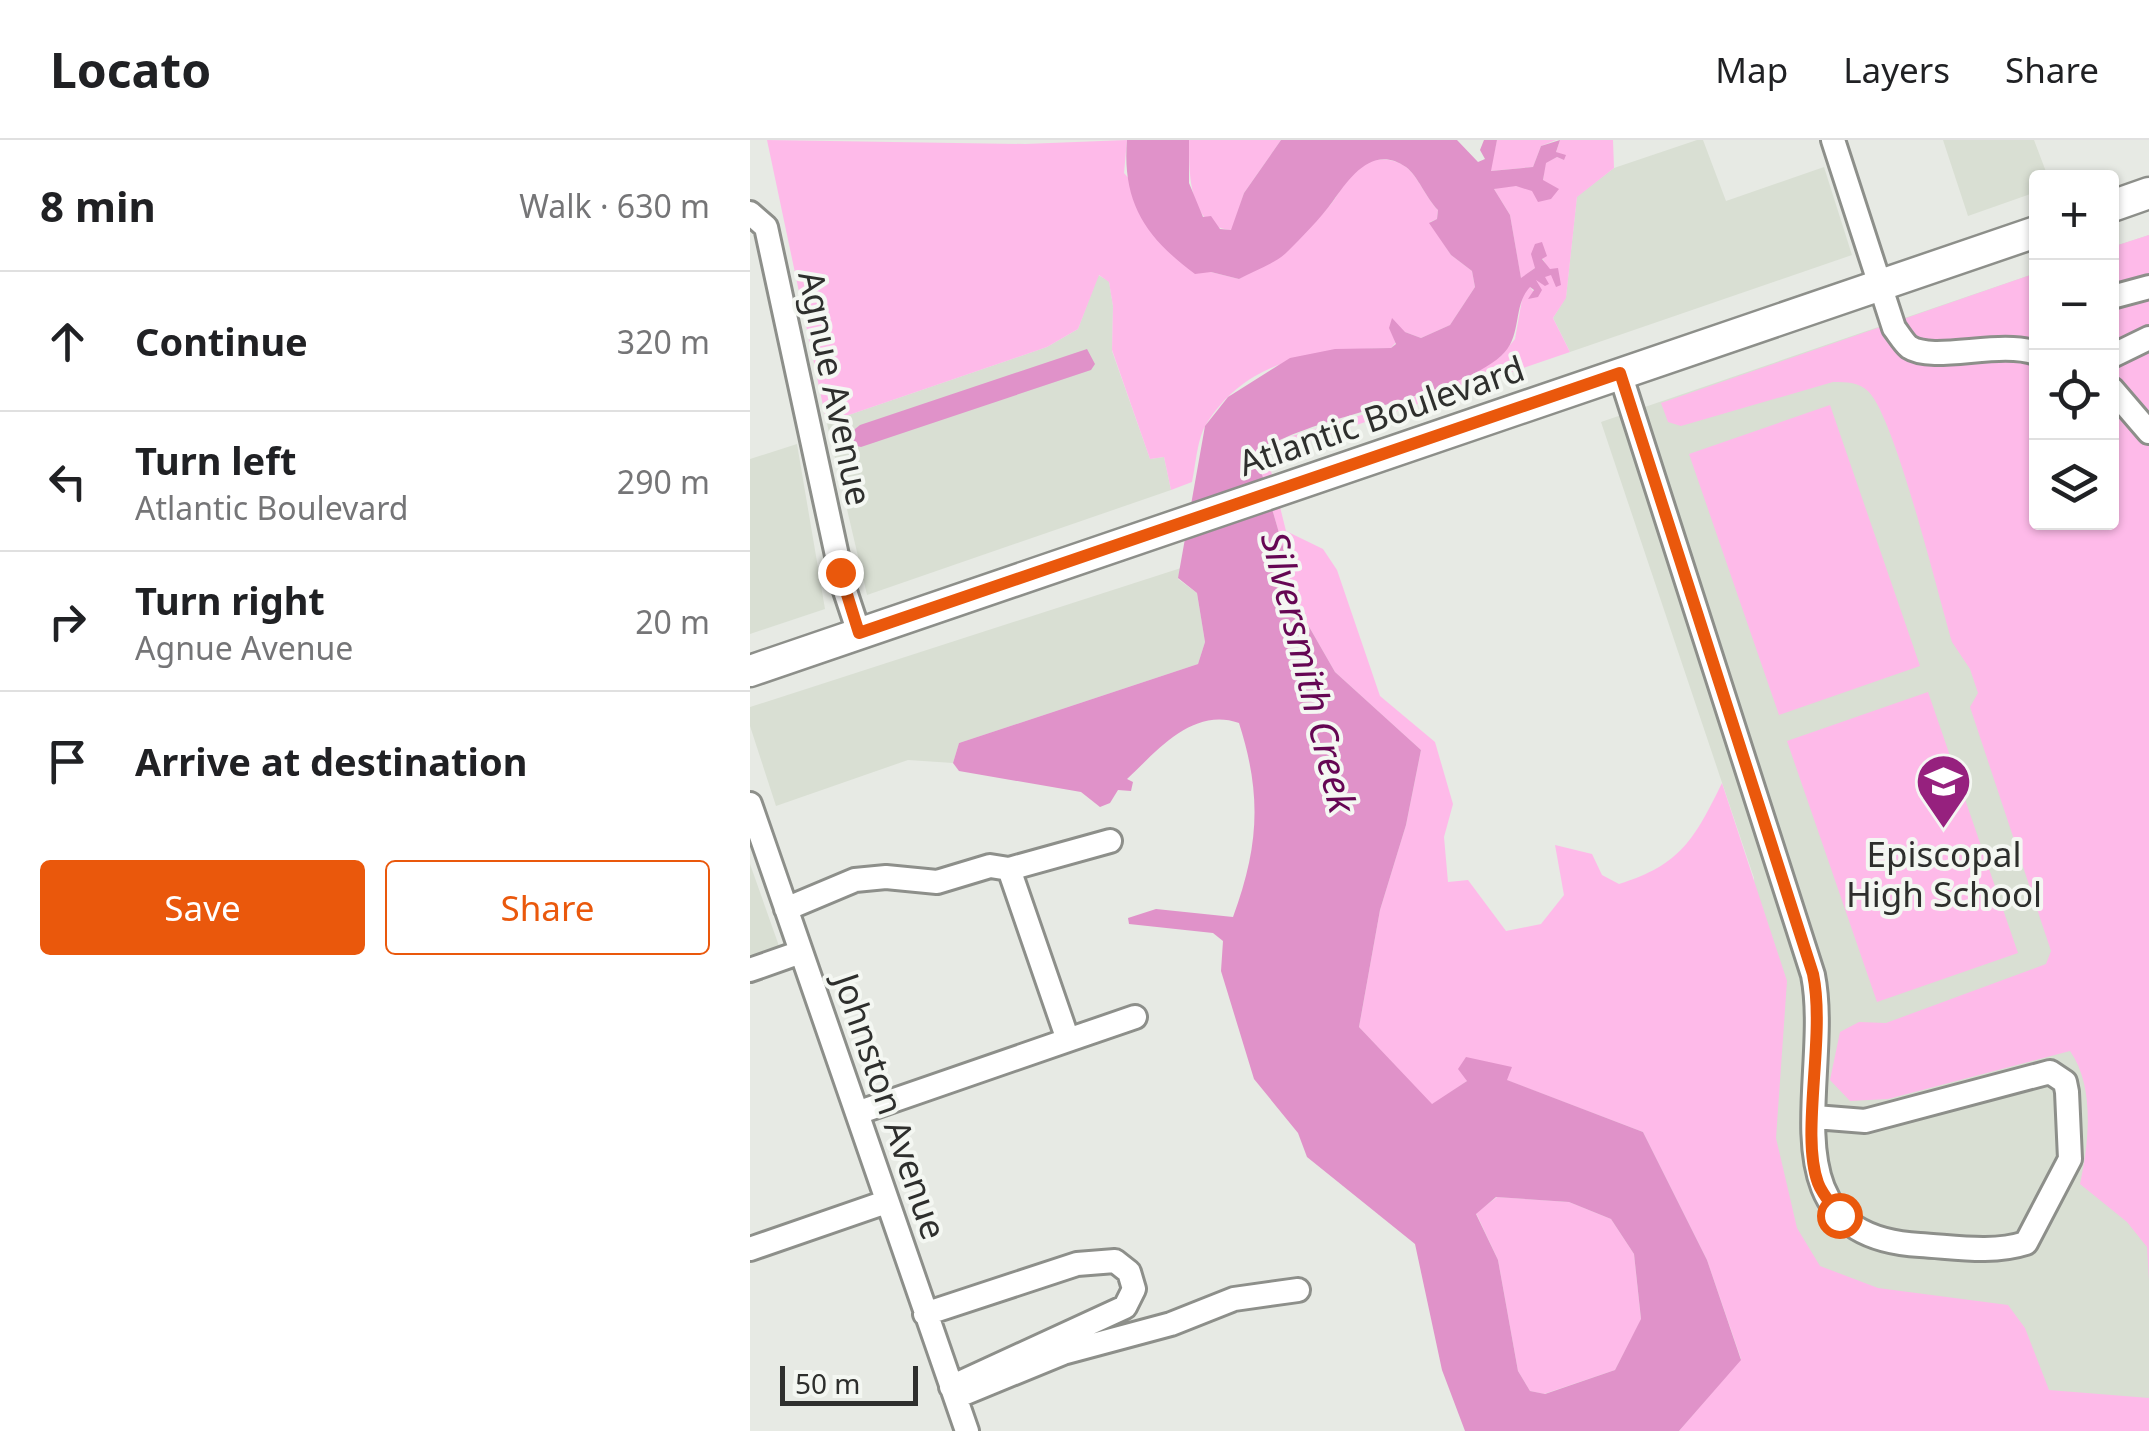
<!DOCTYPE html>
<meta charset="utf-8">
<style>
body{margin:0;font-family:"Noto Sans",sans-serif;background:#f6f6f6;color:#202124}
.controls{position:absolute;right:30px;top:30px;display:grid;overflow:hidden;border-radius:10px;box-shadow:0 2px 8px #0004}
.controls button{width:90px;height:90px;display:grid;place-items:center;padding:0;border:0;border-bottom:2px solid #e0e0e0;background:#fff;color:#202124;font:50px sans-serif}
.scale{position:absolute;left:30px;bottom:25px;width:138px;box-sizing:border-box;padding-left:10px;border:5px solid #2e2f2d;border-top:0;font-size:28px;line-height:35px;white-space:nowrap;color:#2e2f2d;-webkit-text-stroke:8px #f4f7f2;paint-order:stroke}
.stop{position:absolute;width:30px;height:30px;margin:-22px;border:8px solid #ea580c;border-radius:50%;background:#fff}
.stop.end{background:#ea580c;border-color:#fff;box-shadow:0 2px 10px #0008}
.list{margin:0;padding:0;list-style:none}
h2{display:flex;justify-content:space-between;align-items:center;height:130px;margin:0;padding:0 40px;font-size:42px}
h2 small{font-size:32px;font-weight:400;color:#757577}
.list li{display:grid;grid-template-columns:65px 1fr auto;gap:30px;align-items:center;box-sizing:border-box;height:140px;padding:0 40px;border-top:2px solid #e0e0e0}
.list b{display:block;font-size:38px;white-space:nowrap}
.list p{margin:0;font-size:32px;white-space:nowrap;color:#757577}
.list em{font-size:32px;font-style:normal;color:#757577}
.actions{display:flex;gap:20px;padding:30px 40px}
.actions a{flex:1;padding:22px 0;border:2px solid #ea580c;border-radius:10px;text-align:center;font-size:35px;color:#ea580c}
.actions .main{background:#ea580c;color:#fff}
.icon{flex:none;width:55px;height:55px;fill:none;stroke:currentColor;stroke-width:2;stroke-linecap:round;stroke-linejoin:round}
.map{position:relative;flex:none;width:1399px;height:1291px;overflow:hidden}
header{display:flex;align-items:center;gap:60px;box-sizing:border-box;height:140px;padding:0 50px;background:#fff;border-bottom:2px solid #e0e0e0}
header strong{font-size:48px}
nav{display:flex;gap:55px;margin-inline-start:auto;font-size:35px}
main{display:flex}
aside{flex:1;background:#fff}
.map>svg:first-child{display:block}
.built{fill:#d9dfd3}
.green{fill:#febae9}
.water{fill:#e092c9;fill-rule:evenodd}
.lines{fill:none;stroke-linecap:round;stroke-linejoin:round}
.minor-casing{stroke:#8d8f8a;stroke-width:28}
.major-casing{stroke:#8d8f8a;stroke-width:35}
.minor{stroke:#fff;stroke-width:22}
.major{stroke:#fff;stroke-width:30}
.route{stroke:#ea580c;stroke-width:12}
.labels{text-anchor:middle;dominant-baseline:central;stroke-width:8;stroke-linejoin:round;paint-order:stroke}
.street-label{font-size:35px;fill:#2e2f2d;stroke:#f4f7f2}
.poi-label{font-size:35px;fill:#2e2f2d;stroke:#f4f7f2}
.water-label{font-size:38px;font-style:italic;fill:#650653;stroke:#f4f7f2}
</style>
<header>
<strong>Locato</strong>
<nav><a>Map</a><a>Layers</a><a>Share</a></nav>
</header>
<main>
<aside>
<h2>8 min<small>Walk · 630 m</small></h2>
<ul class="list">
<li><svg class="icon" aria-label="ahead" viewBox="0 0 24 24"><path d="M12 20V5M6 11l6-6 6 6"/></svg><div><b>Continue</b></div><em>320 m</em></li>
<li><svg class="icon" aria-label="left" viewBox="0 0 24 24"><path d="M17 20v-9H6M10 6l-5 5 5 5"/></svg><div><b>Turn left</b><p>Atlantic Boulevard</p></div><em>290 m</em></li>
<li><svg class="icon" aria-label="right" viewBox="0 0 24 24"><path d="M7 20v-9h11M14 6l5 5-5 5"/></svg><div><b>Turn right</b><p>Agnue Avenue</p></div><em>20 m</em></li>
<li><svg class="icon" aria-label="arrive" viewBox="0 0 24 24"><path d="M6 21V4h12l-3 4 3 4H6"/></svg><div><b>Arrive at destination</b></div></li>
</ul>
<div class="actions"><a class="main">Save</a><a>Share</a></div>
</aside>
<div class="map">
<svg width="1399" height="1291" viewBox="0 0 1399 1291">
<rect width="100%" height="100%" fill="#e7eae4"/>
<!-- built -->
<path class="built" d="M 947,0 L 953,0 L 976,61 L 1074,27 L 1102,115 L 820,212 L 803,178 L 816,157 L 827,56 L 864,28 Z
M 1193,0 L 1284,0 L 1298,37 L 1286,38 L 1286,52 L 1218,76 Z
M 1399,95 L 1399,1291 L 1025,1256 L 1004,738 L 851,282 L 1286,133 L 1286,382 L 1362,382 L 1362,107 Z
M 348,135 L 359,141 L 363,166 L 362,211 L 400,319 L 414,317 L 421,350 L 117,455 L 75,275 L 90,278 L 297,207 L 328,189 Z
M 47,304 L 75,469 L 0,494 L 0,319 Z
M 431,428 L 428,439 L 447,453 L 455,502 L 448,524 L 209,603 L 203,623 L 158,620 L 26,666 L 0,586 L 0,567 Z
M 0,724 L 29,806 L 0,816 Z"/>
<!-- green -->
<path class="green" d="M 17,0 L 275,4 L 377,0 L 374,33 L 461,132 L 489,139 C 516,123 565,86 584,60 C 593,47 598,35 613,25 C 626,17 644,18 656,27 C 668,36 676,58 688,70 L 687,79 L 680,82 L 701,115 L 722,131 L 725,147 L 700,185 L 671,198 L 655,192 L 641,208 C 571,209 498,218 457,283 C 447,298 446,324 442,342 L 421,350 L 414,317 L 400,319 L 362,210 L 363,166 L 359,142 L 349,135 L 328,189 L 297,207 L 90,278 L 75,275 Z
M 439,0 L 531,0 L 494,53 L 482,90 C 438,88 439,32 439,0 Z
M 747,0 L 806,0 L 791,6 L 783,27 L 740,31 Z
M 810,0 L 863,0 L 864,28 L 827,57 L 816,158 L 803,178 L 820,212 L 548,305 L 539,297 L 651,263 L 750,217 L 765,199 L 773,154 L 779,146 L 788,157 L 785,140 L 801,134 L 787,108 L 786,127 L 771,139 L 760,75 L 744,49 C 763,42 787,50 808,49 L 793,41 L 795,23 L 807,17 L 814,20 L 806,12 Z
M 1399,95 L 1399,1140 L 1397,1107 L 1377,1082 L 1330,1044 C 1339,1003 1345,946 1320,911 L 1138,959 L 1100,961 L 1080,940 L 1090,892 L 1109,882 L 1136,883 L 1296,824 L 1301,811 L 1220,567 L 1228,553 L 1220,529 L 1202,502 C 1188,455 1146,281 1119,252 C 1109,242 1097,242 1083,242 L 931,286 L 918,282 L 911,263 L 1286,133 L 1286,382 L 1362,382 L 1362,107 Z
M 1080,265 L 1170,526 L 1029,575 L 939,314 Z
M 525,302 L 518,319 L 536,391 L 573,409 L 587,430 L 630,556 L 685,602 L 703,664 L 694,697 L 698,742 L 718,740 L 756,791 L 791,784 L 814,755 L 805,705 L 842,714 L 852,735 L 869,744 C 931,725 945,698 972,643 L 1037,841 L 1026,998 L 1047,1088 L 1070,1126 L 1128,1148 L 1258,1165 L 1275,1188 L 1299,1250 L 1399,1258 L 1399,1291 L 929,1291 L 991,1219 L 957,1120 L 893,992 L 756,940 L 761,927 L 717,941 L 682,965 L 609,887 L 630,770 L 656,685 L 671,610 L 585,532 L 546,464 L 535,464 L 530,453 L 534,410 L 507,317 Z
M 1178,552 L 1268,813 L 1127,862 L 1037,601 Z
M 747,1057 L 819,1062 L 861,1079 L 884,1114 L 891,1180 L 865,1230 L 794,1254 L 780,1251 L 768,1231 L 748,1120 L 726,1073 Z"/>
<!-- water -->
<path class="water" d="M 377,0 L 439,0 L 439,43 L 453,77 L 461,76 L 470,89 L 481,90 L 494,53 L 531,0 L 707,0 L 728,22 L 735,19 L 730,10 L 734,0 L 747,0 L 741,31 L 783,27 L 791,6 L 810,0 L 806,12 L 816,15 L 814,20 L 807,17 L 796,23 L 793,40 L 809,49 L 801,59 L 788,62 L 782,51 L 766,46 L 744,49 L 760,75 L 771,138 L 785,128 L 781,114 L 785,104 L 792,102 L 797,116 L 792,119 L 800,129 L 808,128 L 811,145 L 806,147 L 801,135 L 795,137 L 799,144 L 795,146 L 786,140 L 792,150 L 788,157 L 778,159 L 784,150 L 780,147 C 762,166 773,197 751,216 C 701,261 533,280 507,317 L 534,410 L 530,453 L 535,464 L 546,464 L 585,532 L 671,610 L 656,685 L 630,770 L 609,887 L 682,964 L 717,941 L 708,929 L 716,917 L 762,927 L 757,940 L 893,992 L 957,1120 L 991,1220 L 929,1291 L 715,1291 L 692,1230 L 665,1104 L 557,1017 L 548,993 L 504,939 L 471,831 L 473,801 L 463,793 L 379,784 L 378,778 L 406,769 L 483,777 C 509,706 512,655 489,583 C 443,567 408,610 377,639 L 383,642 L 381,651 L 368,650 L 360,663 L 350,667 L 331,652 L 209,631 L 203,623 L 209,603 L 448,524 L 455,502 L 447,453 L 428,438 L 455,286 L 478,257 L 540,218 L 585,209 L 641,208 L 646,204 L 639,188 L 642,178 L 655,192 L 671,198 L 700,185 L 725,147 L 722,131 L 701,115 L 679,83 L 687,79 L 688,70 C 676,58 668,36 656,27 C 623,4 600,37 583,61 C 570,79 552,97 536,113 C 524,124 504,131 489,139 L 461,132 L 445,134 C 395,97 372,62 377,0 ZM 746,1057 L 819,1062 L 861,1079 L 884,1114 L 891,1179 L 865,1230 L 795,1254 L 780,1251 L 768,1231 L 748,1120 L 726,1074 Z
M 337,209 L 345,224 L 341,230 L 111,307 L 103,305 L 100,293 L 110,285 Z"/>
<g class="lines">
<defs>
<path id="minor" d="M 1083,0 L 1144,188 C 1148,193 1154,203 1159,207 C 1183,223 1250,200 1286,213
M 0,73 L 16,87 L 94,448 L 109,493
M 1362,157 L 1399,147
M 1362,216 L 1399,198
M 870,233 L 1063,835 C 1083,937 1010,1096 1170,1105 C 1205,1107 1242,1114 1276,1103 L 1320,1019 L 1317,952 L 1315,942 L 1300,932 L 1115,981 L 1065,977
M 1362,249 L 1399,292
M 0,664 L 217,1291
M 259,729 L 360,701
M 36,769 L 105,740 L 136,737 L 187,742 L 240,726 L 259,729 L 318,900 L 107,973
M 0,830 L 51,812
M 318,900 L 385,877
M 0,1109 L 136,1062
M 175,1174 L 327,1124 L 365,1121 L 379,1132 L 384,1149 L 375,1167 L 201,1247
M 213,1254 L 313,1213 L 421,1184 L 484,1159 L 548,1150"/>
<path id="major" d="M 1362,66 L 1399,53
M 0,531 L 1286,92"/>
</defs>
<!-- minor casing -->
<use href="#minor" class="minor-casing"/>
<!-- major casing -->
<use href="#major" class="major-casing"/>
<!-- minor -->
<use href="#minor" class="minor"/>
<!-- major -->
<use href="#major" class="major"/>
</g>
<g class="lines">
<!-- route -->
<path class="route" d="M 90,432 L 109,493 L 870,233 L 1063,834 C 1076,896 1050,994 1068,1043 C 1072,1054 1082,1065 1089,1075"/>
</g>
<!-- icons -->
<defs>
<symbol id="school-pin" viewBox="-11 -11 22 30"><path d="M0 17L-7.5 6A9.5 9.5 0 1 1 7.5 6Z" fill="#96217e" stroke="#f4f7f2"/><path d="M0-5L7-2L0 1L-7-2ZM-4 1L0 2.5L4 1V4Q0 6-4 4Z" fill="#fff"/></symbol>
</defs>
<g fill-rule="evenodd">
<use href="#school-pin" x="1162" y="610" width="63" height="86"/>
</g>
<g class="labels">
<!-- street labels -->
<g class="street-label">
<text transform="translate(86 248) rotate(78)">Agnue Avenue</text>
<text transform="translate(631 275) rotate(-19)">Atlantic Boulevard</text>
<text transform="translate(141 966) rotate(71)">Johnston Avenue</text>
</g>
<!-- poi labels -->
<g class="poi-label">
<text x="1194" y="713">Episcopal<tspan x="1194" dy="40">High School</tspan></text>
</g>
<!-- water labels -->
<g class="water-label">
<text transform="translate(560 532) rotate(76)">Silversmith Creek</text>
</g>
</g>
</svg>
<div class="controls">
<button>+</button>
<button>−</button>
<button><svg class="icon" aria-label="locate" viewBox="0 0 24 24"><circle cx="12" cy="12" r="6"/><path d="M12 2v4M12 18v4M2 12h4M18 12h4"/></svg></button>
<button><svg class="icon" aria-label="layers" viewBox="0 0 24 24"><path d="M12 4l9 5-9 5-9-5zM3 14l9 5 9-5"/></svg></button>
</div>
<div class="scale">50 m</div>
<div class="stop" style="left:1089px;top:1075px"></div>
<div class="stop end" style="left:90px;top:432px"></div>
</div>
</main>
